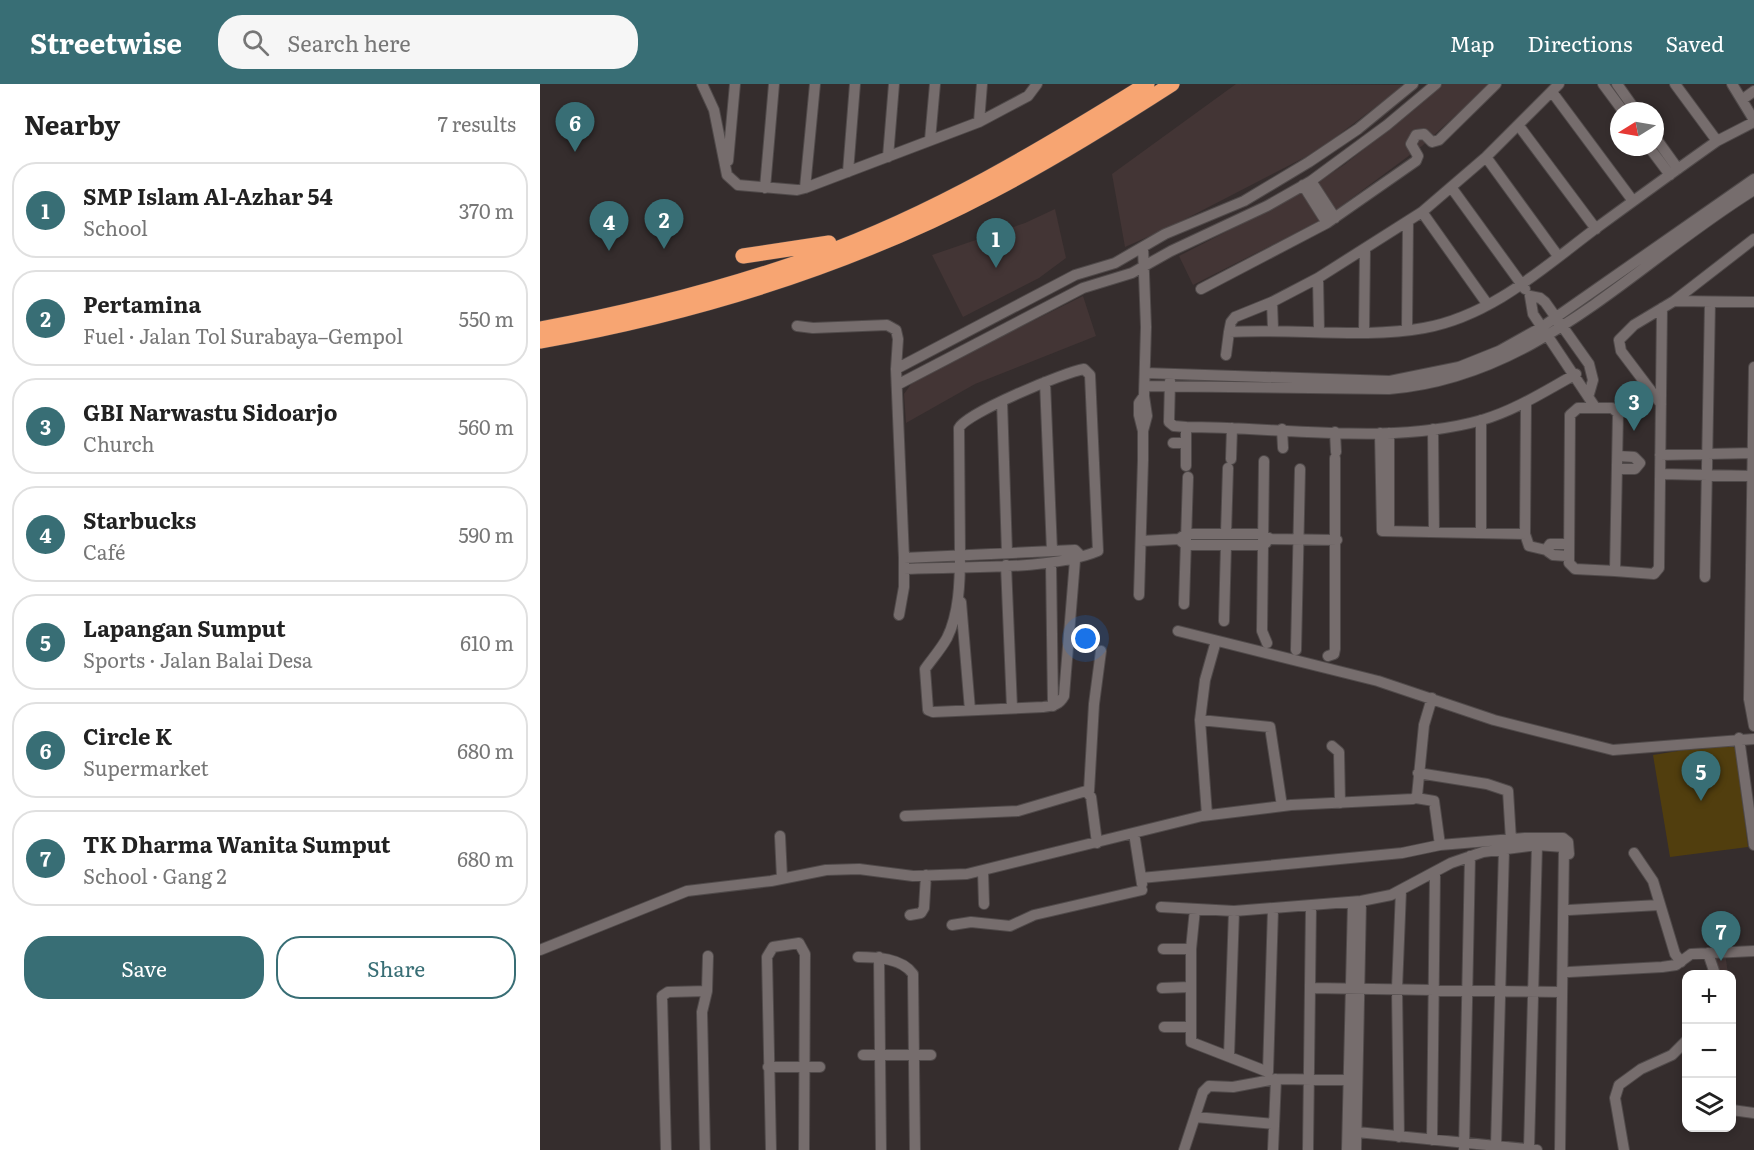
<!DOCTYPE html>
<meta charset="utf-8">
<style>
body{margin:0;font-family:Literata,serif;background:#f6f6f6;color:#222}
.controls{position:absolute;right:18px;bottom:18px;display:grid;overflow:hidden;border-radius:12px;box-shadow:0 3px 9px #0003}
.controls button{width:54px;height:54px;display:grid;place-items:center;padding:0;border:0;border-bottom:2px solid #e0e0e0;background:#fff;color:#222;font:30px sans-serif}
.compass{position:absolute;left:1070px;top:18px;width:54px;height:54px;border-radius:50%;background:#fff;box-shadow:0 3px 9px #0003;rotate:259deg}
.you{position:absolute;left:546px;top:555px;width:21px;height:21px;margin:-15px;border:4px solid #fff;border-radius:50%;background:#1a73e8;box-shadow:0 0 0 9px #1a73e833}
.badge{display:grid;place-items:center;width:39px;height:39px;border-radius:50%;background:#386e75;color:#fff;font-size:20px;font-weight:700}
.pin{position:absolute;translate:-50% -50px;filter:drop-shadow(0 2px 3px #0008)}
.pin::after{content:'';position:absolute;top:32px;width:21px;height:18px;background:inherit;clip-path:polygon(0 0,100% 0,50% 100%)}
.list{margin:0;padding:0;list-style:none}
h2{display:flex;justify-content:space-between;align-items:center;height:78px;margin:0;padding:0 24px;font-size:26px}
h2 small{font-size:20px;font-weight:400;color:#767676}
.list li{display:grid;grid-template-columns:39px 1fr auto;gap:18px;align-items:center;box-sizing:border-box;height:96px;margin:0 12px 12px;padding:0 12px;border:2px solid #e0e0e0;border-radius:24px}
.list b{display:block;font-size:22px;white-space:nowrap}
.list p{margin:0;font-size:20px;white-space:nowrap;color:#767676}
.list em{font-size:20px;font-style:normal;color:#767676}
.actions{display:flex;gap:12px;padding:18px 24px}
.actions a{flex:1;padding:14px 0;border:2px solid #386e75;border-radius:24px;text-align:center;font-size:21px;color:#386e75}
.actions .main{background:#386e75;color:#fff}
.icon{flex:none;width:33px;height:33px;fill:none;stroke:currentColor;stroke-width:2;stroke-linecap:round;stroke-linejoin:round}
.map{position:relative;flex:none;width:1214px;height:1066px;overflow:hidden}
header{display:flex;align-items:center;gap:36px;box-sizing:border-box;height:84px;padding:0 30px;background:#386e75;color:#fff}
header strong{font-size:28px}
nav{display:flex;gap:33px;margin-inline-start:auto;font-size:21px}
.search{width:420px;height:54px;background:#f6f6f6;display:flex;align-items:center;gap:15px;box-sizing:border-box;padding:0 21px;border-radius:24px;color:#767676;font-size:22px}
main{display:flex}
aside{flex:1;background:#fff}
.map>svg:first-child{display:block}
.built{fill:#433535}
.green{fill:#513e0e}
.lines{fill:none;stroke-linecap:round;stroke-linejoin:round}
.minor-casing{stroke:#504a4a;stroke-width:12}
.highway-casing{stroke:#504a4a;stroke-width:16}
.minor{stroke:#766d6d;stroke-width:10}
.highway{stroke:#f7a572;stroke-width:15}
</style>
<header>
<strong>Streetwise</strong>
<div class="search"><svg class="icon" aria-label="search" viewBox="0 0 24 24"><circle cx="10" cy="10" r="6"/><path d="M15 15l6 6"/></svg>Search here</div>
<nav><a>Map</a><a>Directions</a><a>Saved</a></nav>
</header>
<main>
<aside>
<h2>Nearby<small>7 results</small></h2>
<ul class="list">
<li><span class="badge">1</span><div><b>SMP Islam Al-Azhar 54</b><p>School</p></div><em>370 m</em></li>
<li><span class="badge">2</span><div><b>Pertamina</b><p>Fuel · Jalan Tol Surabaya–Gempol</p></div><em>550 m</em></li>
<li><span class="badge">3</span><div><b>GBI Narwastu Sidoarjo</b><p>Church</p></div><em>560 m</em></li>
<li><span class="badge">4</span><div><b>Starbucks</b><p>Café</p></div><em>590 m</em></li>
<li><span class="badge">5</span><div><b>Lapangan Sumput</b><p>Sports · Jalan Balai Desa</p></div><em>610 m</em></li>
<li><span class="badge">6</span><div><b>Circle K</b><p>Supermarket</p></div><em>680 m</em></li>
<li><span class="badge">7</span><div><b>TK Dharma Wanita Sumput</b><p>School · Gang 2</p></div><em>680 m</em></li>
</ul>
<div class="actions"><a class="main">Save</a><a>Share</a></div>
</aside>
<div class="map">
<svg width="1214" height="1066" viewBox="0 0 1214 1066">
<rect width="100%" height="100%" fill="#352d2d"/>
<!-- built -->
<path class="built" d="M 696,0 L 864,1 L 779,66 L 630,143 L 585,163 L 572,90 Z
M 901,0 L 950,0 L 882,62 L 785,134 L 653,201 L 639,172 L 754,113 L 804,81 L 877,23 Z
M 515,125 L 526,174 L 499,194 L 423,233 L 392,171 L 485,139 Z
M 543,212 L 556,252 L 435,300 L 366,339 L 364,310 L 374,296 Z
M 1172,869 L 1185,869 L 1188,890 L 1178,890 Z"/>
<!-- green -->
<path class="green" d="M 1188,659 L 1196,665 L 1208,763 L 1130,773 L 1113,671 Z"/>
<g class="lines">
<defs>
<path id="minor" d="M 162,0 L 174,26 L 187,91 L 198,101 L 257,106 L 265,104 L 439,38 L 488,12 L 497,0
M 1019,0 L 946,73 L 882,128 L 778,194 L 732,218 L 695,233 L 691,238 L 689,248 C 752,244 823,255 884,244 C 951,232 1003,184 1055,145 C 1096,115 1136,86 1177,57 L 1214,38
M 1063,0 L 1083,27
M 1077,0 L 1096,27
M 1135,0 L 1177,57
M 1192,0 L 1214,36
M 1012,8 L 1093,117
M 1203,15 L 1214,7
M 439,38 L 442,0
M 979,42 L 1056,145
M 1115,53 L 1138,85
M 390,56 L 395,0
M 1109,63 L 1130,91
M 348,73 L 354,0
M 946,73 L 1018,172
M 188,77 L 195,0
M 308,88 L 315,0
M 771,97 L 795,134
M 763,101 L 787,139
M 911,103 L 985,205
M 225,104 L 234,0
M 265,104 L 275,0
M 882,128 L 948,221
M 778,194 L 779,246
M 661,205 L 787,139 L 876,77 L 878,72 L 871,60 L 876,51 L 884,50 L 892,58 L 899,56 L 956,0
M 1134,217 L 1214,218
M 732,218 L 733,245
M 257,242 L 273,244 L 347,241 L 356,246 L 358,255 L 356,285 L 364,474 L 364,503 L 359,531
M 867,246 L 868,137
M 824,248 L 825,166
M 686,271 L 689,248
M 1214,283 L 1209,615 L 1214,642
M 356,285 L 535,191 L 575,179 L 625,150 L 704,117 L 769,78 L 818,45 L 873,0
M 605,289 L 850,297 L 919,283 L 959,267 L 1002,243 L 1214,95
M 630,297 L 629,338 L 634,342 L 646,343
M 505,298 L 512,467
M 357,301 L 543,204 L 592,189 L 631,167 L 727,122 L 771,97 L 847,41 L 896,0
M 605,302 L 849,305 C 998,293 1094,180 1214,106
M 1049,310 L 1053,296 L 1049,280 L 1005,218 L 1000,214 L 990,212 L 993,230 L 1055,323
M 462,317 L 467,469
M 986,319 L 985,450 L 989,462 L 1006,466
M 1121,320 L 1081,267 L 1079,256 L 1094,241 L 1134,217 L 1214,155
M 1038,324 L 1072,324 L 1078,329 L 1075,487 L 1035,485 L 1029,479 L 1030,331 Z
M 941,336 L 941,449
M 742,345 L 743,364
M 893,345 L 894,448
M 603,347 L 607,332 L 604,312 L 606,243 L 603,163
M 795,348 L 796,368
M 840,349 L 842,447 L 985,450
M 633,359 L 645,359
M 1120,371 L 1214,369
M 691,375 L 692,344
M 724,377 L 722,547 L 727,559
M 646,382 L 646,343 C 742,343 849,362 942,336 C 976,326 1005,307 1036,290
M 1079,385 L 1095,385 L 1100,379 L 1094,373 L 1079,372
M 1121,390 L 1214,392
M 849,447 L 849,349
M 686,450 L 688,384
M 601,457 L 639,455 L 646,450 L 721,450 L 731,455 L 797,456
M 641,457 L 646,461 L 722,461 L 726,459
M 1027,460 L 1010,460 L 1006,466 L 1013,471 L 1027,472
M 364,474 L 535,466 L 539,470
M 511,479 L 513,622
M 466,481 L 472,624
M 364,485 C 420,482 510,487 558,467 L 550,291 L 544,285 C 525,288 426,329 419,344 L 420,471 C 420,498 419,530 407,554 C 401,565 392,575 385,585 L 388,626 L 393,628 L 503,623 C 513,622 519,621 524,612 L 535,476 L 535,466
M 1075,487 L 1114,490 L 1119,484 L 1122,224
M 1165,493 L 1170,218
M 599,511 L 603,376 L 603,347 L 599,331 L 599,319 L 604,312
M 421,518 L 430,626
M 644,520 L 648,393
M 684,537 L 686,461
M 638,547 L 838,597 L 954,636 L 1073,666 L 1214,655
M 756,566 L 760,385
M 788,572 L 794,570 L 795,565 L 795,374
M 660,636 L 730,643 L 742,722
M 1199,654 L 1214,761
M 792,662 L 799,668 L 800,719
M 878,689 L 947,700 L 968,707 L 971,756
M 549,707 L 554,620 L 561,567
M 876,714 L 894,717 L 900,761
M 667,731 L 660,636 L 665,596 L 676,557
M 365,732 L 478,727 L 546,707 L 551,713 L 557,759
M 594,749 L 602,800
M 240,752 L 242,794
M 985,754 L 1023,754 L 1028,758 L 1029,770
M 1094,769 L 1113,797 L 1135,870 L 1141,878
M 443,787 L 444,820
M 601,794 L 862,769 L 900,761 L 985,754 L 985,762
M 621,823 L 694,827 L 821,817 L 851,811 L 911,779 L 943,768 L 997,761 L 1024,763 L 1020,1066
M 655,825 L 651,865 L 651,958 L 728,988 L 733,825
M 1029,826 L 1119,821
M 370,831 L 381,829 L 384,824 L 386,791
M 412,841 L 431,838 L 470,842 L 494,831 L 602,806
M 623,865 L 651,865
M 0,866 L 147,807 L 231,797 L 286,786 L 319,785 L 373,792 L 427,790 L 662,732 L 751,721 L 873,715 L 877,712 L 884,641 L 892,614
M 1168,869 L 1175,890
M 318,873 C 336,873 362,874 373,890 L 375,1066
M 339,873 L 341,1066
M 1029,888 L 1122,883 L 1136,881 L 1151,870 L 1214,867
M 622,904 L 650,903
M 771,904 L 1022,908
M 624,943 L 650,943
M 323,971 L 391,971
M 689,972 L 694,827
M 228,983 L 280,983
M 1192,1026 L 1214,1029
M 655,1033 L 734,1040
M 817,1048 L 997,1066
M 859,1053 L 857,905 L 861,806
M 892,1056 L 895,789
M 956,1062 L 964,765
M 989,1065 L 997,761
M 126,1066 L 122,912 L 128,908 L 167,907
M 165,1066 L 162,928 L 167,907 L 168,872
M 231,1066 L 227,873 L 233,863 L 259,859 L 265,870 L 264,1066
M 644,1066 L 663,1008 L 669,1002 L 693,1003 L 736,995 L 809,996
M 733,1066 L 736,995
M 768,1066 L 771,822
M 807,1066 L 813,818
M 816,1066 L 821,817
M 924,1066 L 930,772
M 1084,1066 L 1075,1014 L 1079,1001 L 1101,985 L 1132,971 L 1146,957"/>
<path id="highway" d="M 203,172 L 289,159
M 0,245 C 94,228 186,204 277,172 C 394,130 501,66 607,0
M 0,257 C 157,229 310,182 452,107 C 514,75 573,38 632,0"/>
</defs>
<!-- minor casing -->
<use href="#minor" class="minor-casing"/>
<!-- highway casing -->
<use href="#highway" class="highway-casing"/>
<!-- minor -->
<use href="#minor" class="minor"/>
<!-- highway -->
<use href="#highway" class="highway"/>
</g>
</svg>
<div class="controls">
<button>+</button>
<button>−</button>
<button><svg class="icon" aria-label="layers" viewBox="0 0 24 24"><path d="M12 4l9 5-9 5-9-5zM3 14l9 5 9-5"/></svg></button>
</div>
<svg class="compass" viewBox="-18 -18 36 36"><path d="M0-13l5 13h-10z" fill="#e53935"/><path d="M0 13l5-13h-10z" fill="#767676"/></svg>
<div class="you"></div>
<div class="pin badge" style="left:456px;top:184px">1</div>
<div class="pin badge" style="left:124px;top:165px">2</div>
<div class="pin badge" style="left:1094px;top:347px">3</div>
<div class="pin badge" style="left:69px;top:167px">4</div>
<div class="pin badge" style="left:1161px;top:717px">5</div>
<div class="pin badge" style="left:35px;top:68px">6</div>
<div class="pin badge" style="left:1181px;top:877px">7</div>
</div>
</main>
